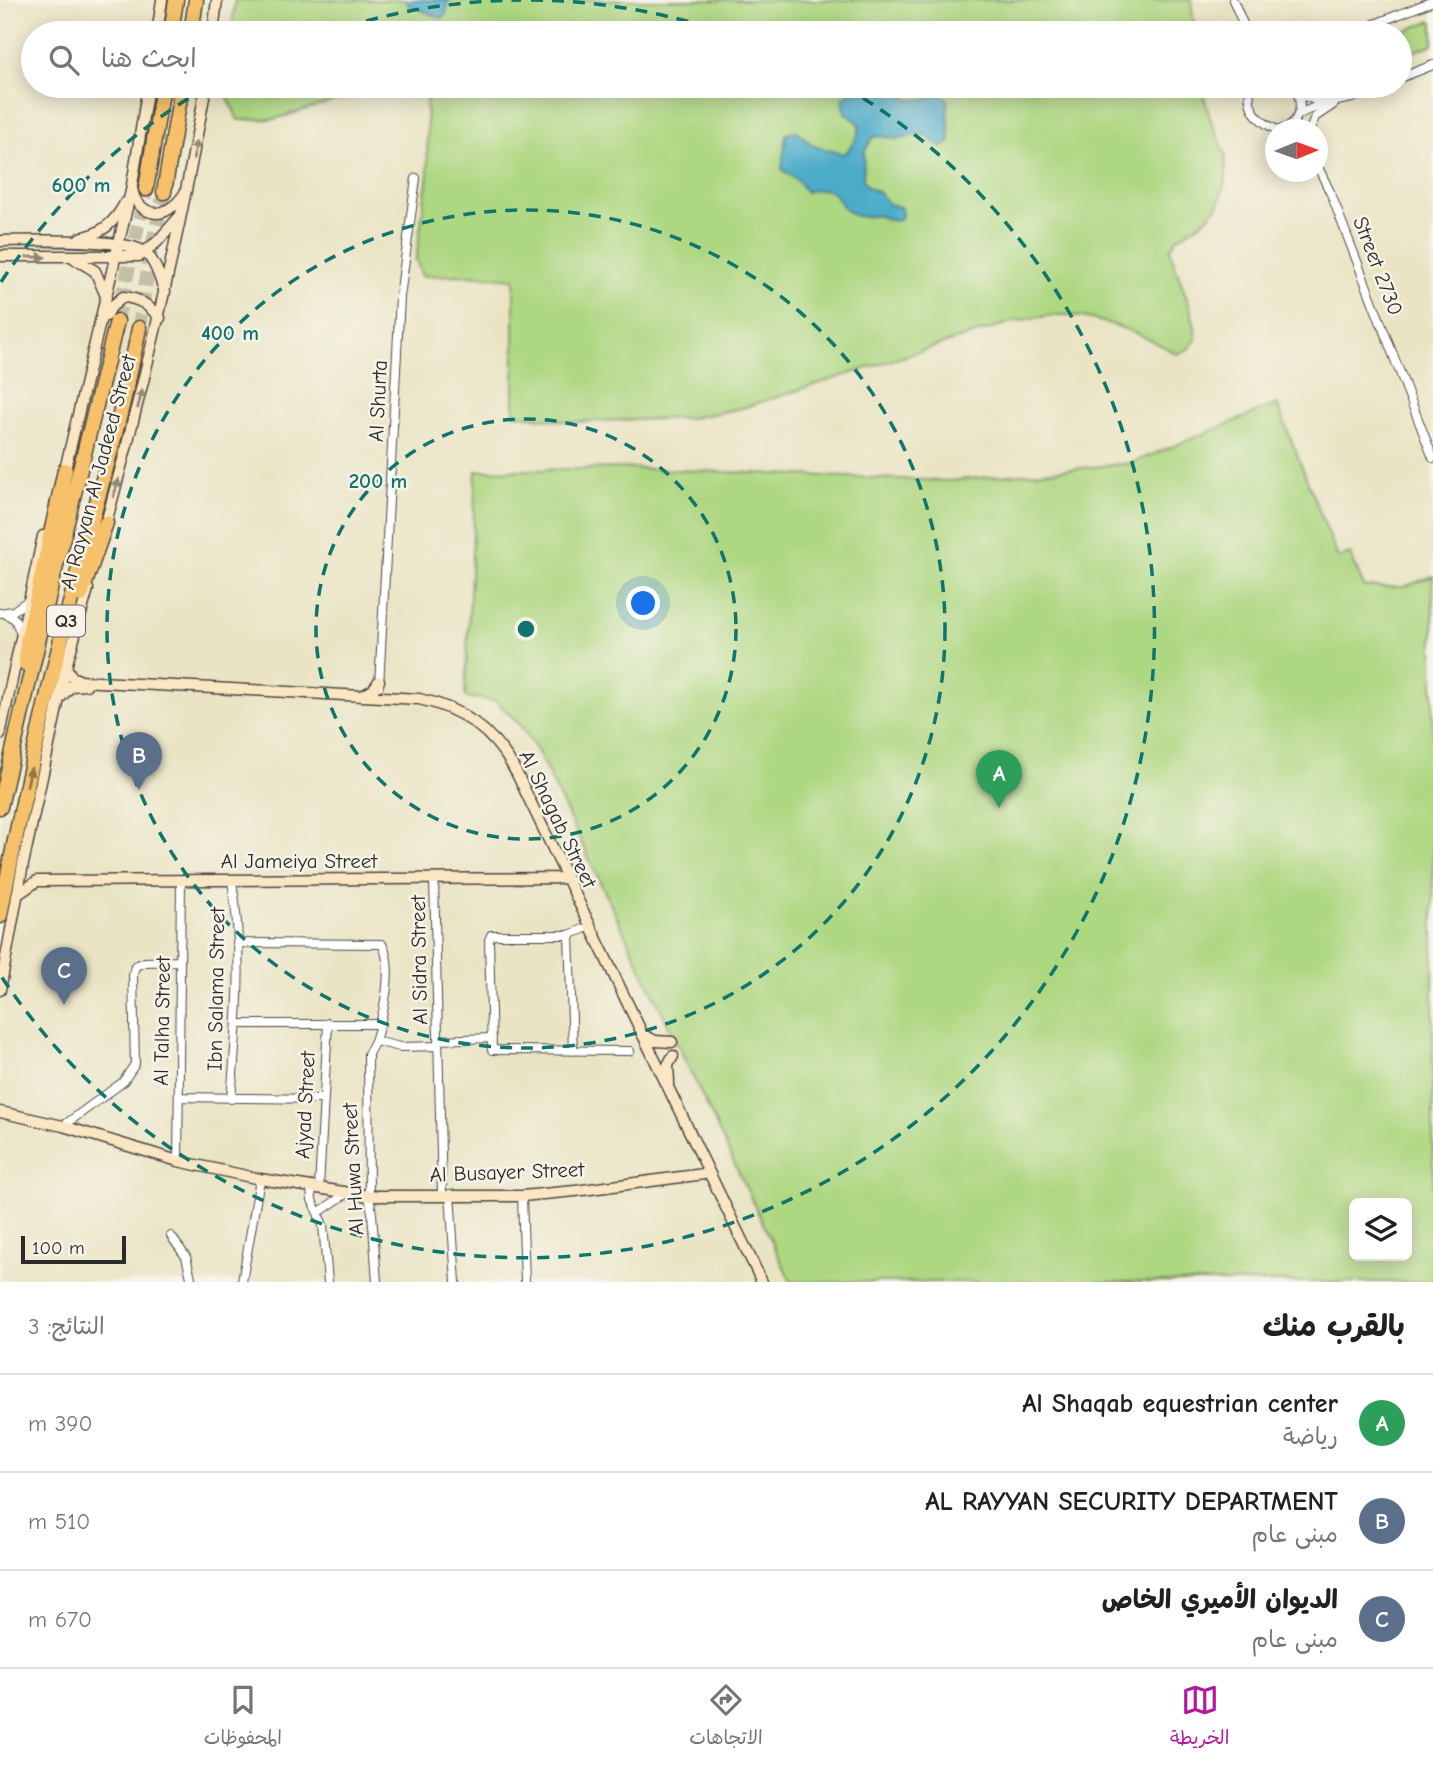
<!DOCTYPE html>
<html lang="ar">
<meta charset="utf-8">
<style>
body{margin:0;font-family:"Comic Neue","Playpen Sans Arabic",sans-serif;background:#f6f6f6;color:#202124;direction:rtl}
.controls{position:absolute;right:21px;bottom:21px;display:grid;overflow:hidden;border-radius:10px;box-shadow:0 4px 18px #0003}
.controls button{width:63px;height:63px;display:grid;place-items:center;padding:0;border:0;border-bottom:2px solid #e0e0e0;background:#fff;color:#202124;font:35px sans-serif}
.compass{position:absolute;left:1265px;top:119px;width:63px;height:63px;border-radius:50%;background:#fff;box-shadow:0 4px 18px #0003;rotate:89deg}
.scale{position:absolute;left:21px;bottom:18px;width:105px;box-sizing:border-box;padding-left:7px;border:4px solid #2b2b2b;border-top:0;font-size:19px;line-height:24px;white-space:nowrap;color:#2b2b2b;-webkit-text-stroke:5px #f7f3e8;paint-order:stroke}
.you{position:absolute;left:644px;top:604px;width:24px;height:24px;margin:-18px;border:5px solid #fff;border-radius:50%;background:#1a73e8;box-shadow:0 0 0 10px #1a73e833}
.badge{display:grid;place-items:center;width:46px;height:46px;border-radius:50%;background:#b5179e;color:#fff;font-size:23px;font-weight:700}
.pin{position:absolute;translate:-50% -58px;filter:drop-shadow(0 2px 4px #0008)}
.pin::after{content:'';position:absolute;top:37px;width:24px;height:21px;background:inherit;clip-path:polygon(0 0,100% 0,50% 100%)}
.list{margin:0;padding:0;list-style:none}
h2{display:flex;justify-content:space-between;align-items:center;height:91px;margin:0;padding:0 28px;font-size:30px}
h2 small{font-size:23px;font-weight:400;color:#757577}
.list li{display:grid;grid-template-columns:46px 1fr auto;gap:21px;align-items:center;box-sizing:border-box;height:98px;padding:0 28px;border-top:2px solid #e0e0e0}
.list b{display:block;font-size:26px;white-space:nowrap}
.list p{margin:0;font-size:23px;white-space:nowrap;color:#757577}
.list em{font-size:23px;font-style:normal;color:#757577}
.icon{flex:none;width:38px;height:38px;fill:none;stroke:currentColor;stroke-width:2;stroke-linecap:round;stroke-linejoin:round}
.map{position:relative;flex:none;width:1433px;height:1282px;overflow:hidden;direction:ltr}
.search{position:absolute;background:#fff;box-shadow:0 4px 18px #0003;left:21px;right:21px;top:21px;height:77px;display:flex;align-items:center;gap:18px;box-sizing:border-box;padding:0 24px;border-radius:38px;color:#757577;font-size:26px}
.sheet{height:385px;background:#fff}
nav{display:flex;justify-content:space-around;align-items:center;box-sizing:border-box;height:98px;border-top:2px solid #e0e0e0;background:#fff;font-size:19px;color:#757577}
nav a{display:grid;justify-items:center;gap:4px}
nav .on{color:#b5179e}
.map>svg:first-child{display:block}
.green{fill:#aed781;stroke:#6c8156;stroke-width:2;fill-rule:evenodd}
.water{fill:#4bacca;stroke:#3b6c7a;stroke-width:2}
.lines{fill:none;stroke-linecap:round;stroke-linejoin:round}
.highway-tunnel{stroke:#c4bfa6;stroke-width:14;stroke-dasharray:14 7;stroke-linecap:butt}
.street-casing{stroke:#484742;stroke-width:10}
.secondary-casing{stroke:#484742;stroke-width:13}
.highway-casing{stroke:#484742;stroke-width:17}
.street{stroke:#fff;stroke-width:8}
.secondary{stroke:#fbe6c4;stroke-width:10}
.highway{stroke:#f6c16b;stroke-width:14}
.oneway{fill:#938878}
.oneway2{fill:#90764b}
.ring{fill:none;stroke:#0f766e;stroke-width:3.5;stroke-dasharray:12 9}
.labels{text-anchor:middle;dominant-baseline:central;stroke-width:5;stroke-linejoin:round;paint-order:stroke}
.shield{fill:#f7f3e8;stroke:#686764;stroke-width:2}
.shield-label{font-size:19px;font-weight:bold;fill:#2b2b2b}
.street-label{font-size:21px;fill:#2b2b2b;stroke:#f7f3e8}
.centre{fill:#0f766e;stroke:#f7f3e8;stroke-width:3.5}
.ring-label{font-size:21px;text-anchor:middle;font-weight:bold;fill:#0f766e;stroke:#f7f3e8;stroke-width:5;stroke-linejoin:round;paint-order:stroke}
</style>
<div class="map">
<svg width="1433" height="1282" viewBox="0 0 1433 1282">
<rect width="100%" height="100%" fill="#f7f3e8"/>
<filter id="ink" filterUnits="userSpaceOnUse"><feTurbulence type="fractalNoise" baseFrequency=".0143" numOctaves="2"/><feDisplacementMap in="SourceGraphic" scale="14" xChannelSelector="R" yChannelSelector="G"/><feConvolveMatrix kernelMatrix="1 2 1 2 8 2 1 2 1" color-interpolation-filters="sRGB"/></filter>
<filter id="wash" filterUnits="userSpaceOnUse"><feTurbulence type="fractalNoise" baseFrequency=".00686" numOctaves="4" result="noise"/><feDisplacementMap in="SourceGraphic" scale="28" xChannelSelector="R" yChannelSelector="G"/><feGaussianBlur stdDeviation="1.57" result="paint"/><feColorMatrix in="noise" values="0 0 0 0 0 0 0 0 0 0 0 0 0 0 0 0 0 1.4 0 .05"/><feComposite in="paint" operator="in"/></filter>
<g filter="url(#wash)">
<rect width="100%" height="100%" fill="#eae4c5"/>
<!-- green -->
<path class="green" d="M 235,0 L 1191,0 L 1195,33 L 231,33 Z
M 1430,21 L 1433,22 L 1433,44 L 1400,57 L 1400,33 Z
M 225,86 L 383,86 L 275,119 L 238,120 L 225,91 Z
M 426,86 L 1201,86 L 1211,121 L 1226,155 L 1226,178 L 1218,206 L 1204,221 L 1176,239 L 1170,249 C 1177,278 1196,312 1196,340 L 1187,350 L 1177,354 C 1141,334 1106,318 1064,315 C 1049,314 1031,319 1015,321 L 742,408 L 691,418 L 569,422 L 514,414 L 514,279 L 469,275 L 422,276 L 416,260 L 428,174 Z
M 1277,404 L 1338,558 L 1350,554 L 1364,587 L 1404,587 L 1433,576 L 1433,1282 L 791,1282 L 538,752 L 520,725 L 496,701 L 465,697 L 476,471 L 628,468 L 948,481 L 1132,463 ZM 1354,1203 L 1407,1203 L 1407,1256 L 1354,1256 Z"/>
<!-- water -->
<path class="water" d="M 407,0 L 449,0 L 446,14 L 441,18 L 408,5 Z
M 857,86 L 888,86 L 911,100 L 929,99 L 940,94 L 947,99 L 950,142 L 942,147 L 923,134 L 896,139 L 880,136 L 873,137 L 864,152 L 863,179 L 866,186 L 881,194 L 888,204 L 900,207 L 902,213 L 901,218 L 895,221 C 890,220 884,218 879,216 C 872,215 864,218 857,216 C 830,207 846,181 806,192 L 797,180 L 782,169 L 786,134 L 797,131 L 813,146 L 844,154 C 850,150 862,131 859,124 C 857,120 849,116 845,113 L 843,99 Z"/>
</g>
<g filter="url(#ink)">
<g class="lines">
<!-- highway-tunnel -->
<path class="highway-tunnel" d="M 117,321 L 146,189
M 139,328 L 149,262 L 164,192"/>
<defs>
<path id="street" d="M 1233,0 L 1247,33
M 1352,33 L 1433,1
M 1400,78 L 1433,65
M 1251,86 C 1245,107 1258,122 1278,130
M 1310,86 L 1322,97 L 1335,100
M 1298,94 L 1323,103
M 1299,114 L 1322,104 L 1352,98 L 1381,86
M 1281,130 C 1302,122 1304,103 1294,86
M 1310,130 L 1315,117 L 1333,105
M 1318,167 L 1331,194 L 1433,458
M 0,613 L 13,611 L 29,600
M 4,613 L 15,619 L 21,634
M 379,686 L 400,297 L 416,178
M 434,879 L 442,1194
M 586,928 L 569,935 L 491,935 L 489,940 L 492,1050 L 630,1051
M 569,935 L 573,1051
M 237,943 L 382,944 C 395,967 383,1017 375,1041
M 237,1024 L 381,1024
M 438,1040 L 492,1038
M 179,1097 L 322,1099
M 231,1099 C 237,1027 244,952 232,881
M 63,1126 L 123,1082 L 135,1064 L 133,975 L 135,966 L 145,962 L 180,961
M 178,1161 L 181,881
M 311,1188 L 312,1200 L 323,1225 L 328,1282
M 319,1188 L 328,1023
M 450,1194 L 456,1282
M 522,1196 L 525,1282
M 318,1213 L 347,1193
M 171,1236 L 186,1257 L 192,1282
M 242,1282 L 260,1179
M 377,1282 L 372,1213 L 369,1196 L 368,1054 L 375,1041 L 400,1047 L 438,1046"/>
<path id="secondary" d="M 157,33 L 162,0
M 213,33 L 217,0
M 132,188 C 134,206 152,220 169,209 C 176,205 181,199 185,193
M 80,238 C 102,234 115,222 125,203
M 0,241 C 27,241 128,237 146,253 C 156,263 160,279 165,292
M 0,256 L 139,256 L 157,242 L 180,216
M 75,259 L 95,271 L 106,296
M 106,316 L 111,307 L 123,297 C 140,298 149,306 160,318
M 64,474 L 131,191 L 148,86
M 104,530 C 145,383 179,236 206,86
M 66,667 L 72,677 L 81,681 L 419,699 C 463,708 496,733 517,774 L 762,1282
M 364,695 L 373,690 L 379,681
M 59,699 L 71,686 L 86,685
M 0,735 L 43,536
M 17,895 L 37,881 L 567,878
M 0,990 L 23,864 L 66,667 L 88,589
M 642,1034 L 655,1041 L 672,1042
M 669,1082 L 668,1065 L 673,1056
M 0,1112 L 63,1126 L 178,1161 L 260,1179 L 369,1196 L 522,1196 L 575,1191 L 704,1174"/>
<path id="highway" d="M 171,33 L 176,0
M 191,33 L 196,0
M 146,189 L 163,86
M 164,192 L 182,86
M 81,595 L 106,523
M 26,664 L 27,642 L 65,470
M 0,807 L 51,586 L 117,321
M 0,916 C 22,798 50,681 80,564 C 101,486 124,408 139,328"/>
</defs>
<!-- street casing -->
<use href="#street" class="street-casing"/>
<!-- secondary casing -->
<use href="#secondary" class="secondary-casing"/>
<!-- highway casing -->
<use href="#highway" class="highway-casing"/>
<!-- street -->
<use href="#street" class="street"/>
<!-- secondary -->
<use href="#secondary" class="secondary"/>
<!-- highway -->
<use href="#highway" class="highway"/>
</g>
<!-- one-way arrows -->
<defs><path id="oneway-solid" d="M-6-.8H1V-3.2L6.5 0L1 3.2V.8H-6Z" transform="scale(1.75)"/></defs>
<g class="oneway">
<use href="#oneway-solid" transform="translate(195 150) rotate(-80)"/>
<use href="#oneway-solid" transform="translate(36 257) rotate(1)"/>
<use href="#oneway-solid" transform="translate(140 399) rotate(-76)"/>
<use href="#oneway-solid" transform="translate(116 488) rotate(-74)"/>
</g>
<use class="oneway2" href="#oneway-solid" transform="translate(29 777) rotate(-77)"/>
</g>
<!-- distance rings -->
<g class="ring">
<circle cx="526" cy="629" r="210"/>
<circle cx="526" cy="629" r="419"/>
<path d="M1 282A629 629 0 0 1 207 87M326 33A629 629 0 0 1 521 0M531 0A629 629 0 0 1 726 33M845 87A629 629 0 1 1 1 976"/>
</g>
<g class="labels">
<!-- shield labels -->
<rect class="shield" x="47" y="605.5" width="38" height="31" rx="5"/>
<g class="shield-label">
<text x="66" y="621">Q3</text>
</g>
<!-- street labels -->
<g class="street-label">
<text transform="translate(1378 266) rotate(69)">Street 2730</text>
<text transform="translate(378 401) rotate(-87)">Al Shurta</text>
<text transform="translate(98 472) rotate(-75)">Al Rayyan Al Jadeed Street</text>
<text transform="translate(558 819) rotate(64)">Al Shagab Street</text>
<text x="299" y="861">Al Jameiya Street</text>
<text transform="translate(419 960) rotate(-91)">Al Sidra Street</text>
<text transform="translate(216 989) rotate(-89)">Ibn Salama Street</text>
<text transform="translate(162 1021) rotate(-89)">Al Talha Street</text>
<text transform="translate(305 1105) rotate(-87)">Ajyad Street</text>
<text transform="translate(353 1169) rotate(-93)">Al Huwa Street</text>
<text transform="translate(507 1172) rotate(-2)">Al Busayer Street</text>
</g>
</g>
<circle cx="526" cy="629" r="10" class="centre"/>
<g class="ring-label">
<text x="81" y="192">600 m</text>
<text x="230" y="340">400 m</text>
<text x="378" y="488">200 m</text>
</g>
</svg>
<div class="controls">
<button><svg class="icon" aria-label="layers" viewBox="0 0 24 24"><path d="M12 4l9 5-9 5-9-5zM3 14l9 5 9-5"/></svg></button>
</div>
<svg class="compass" viewBox="-18 -18 36 36"><path d="M0-13l5 13h-10z" fill="#e53935"/><path d="M0 13l5-13h-10z" fill="#757577"/></svg>
<div class="scale">100 m</div>
<div class="you"></div>
<div class="pin badge" style="left:999px;top:808px;background:#2e9e5b">A</div>
<div class="pin badge" style="left:139px;top:790px;background:#5c6f8a">B</div>
<div class="pin badge" style="left:64px;top:1005px;background:#5c6f8a">C</div>
<div class="search"><svg class="icon" aria-label="search" viewBox="0 0 24 24"><circle cx="10" cy="10" r="6"/><path d="M15 15l6 6"/></svg>ابحث هنا</div>
</div>
<section class="sheet">
<h2>بالقرب منك<small>النتائج: 3</small></h2>
<ul class="list">
<li><span class="badge" style="background:#2e9e5b">A</span><div><b>Al Shaqab equestrian center</b><p>رياضة</p></div><em>390 m</em></li>
<li><span class="badge" style="background:#5c6f8a">B</span><div><b>AL RAYYAN SECURITY DEPARTMENT</b><p>مبنى عام</p></div><em>510 m</em></li>
<li><span class="badge" style="background:#5c6f8a">C</span><div><b>الديوان الأميري الخاص</b><p>مبنى عام</p></div><em>670 m</em></li>
</ul>
</section>
<nav>
<a class="on"><svg class="icon" aria-label="map" viewBox="0 0 24 24"><path d="M3 6l6-2 6 2 6-2v14l-6 2-6-2-6 2zM9 4v14M15 6v14"/></svg>الخريطة</a>
<a><svg class="icon" aria-label="directions" viewBox="0 0 24 24"><path d="M12 3l9 9-9 9-9-9zM9 14v-3h6M13 9l2 2-2 2"/></svg>الاتجاهات</a>
<a><svg class="icon" aria-label="saved" viewBox="0 0 24 24"><path d="M7 4h10v16l-5-4-5 4z"/></svg>المحفوظات</a>
</nav>
